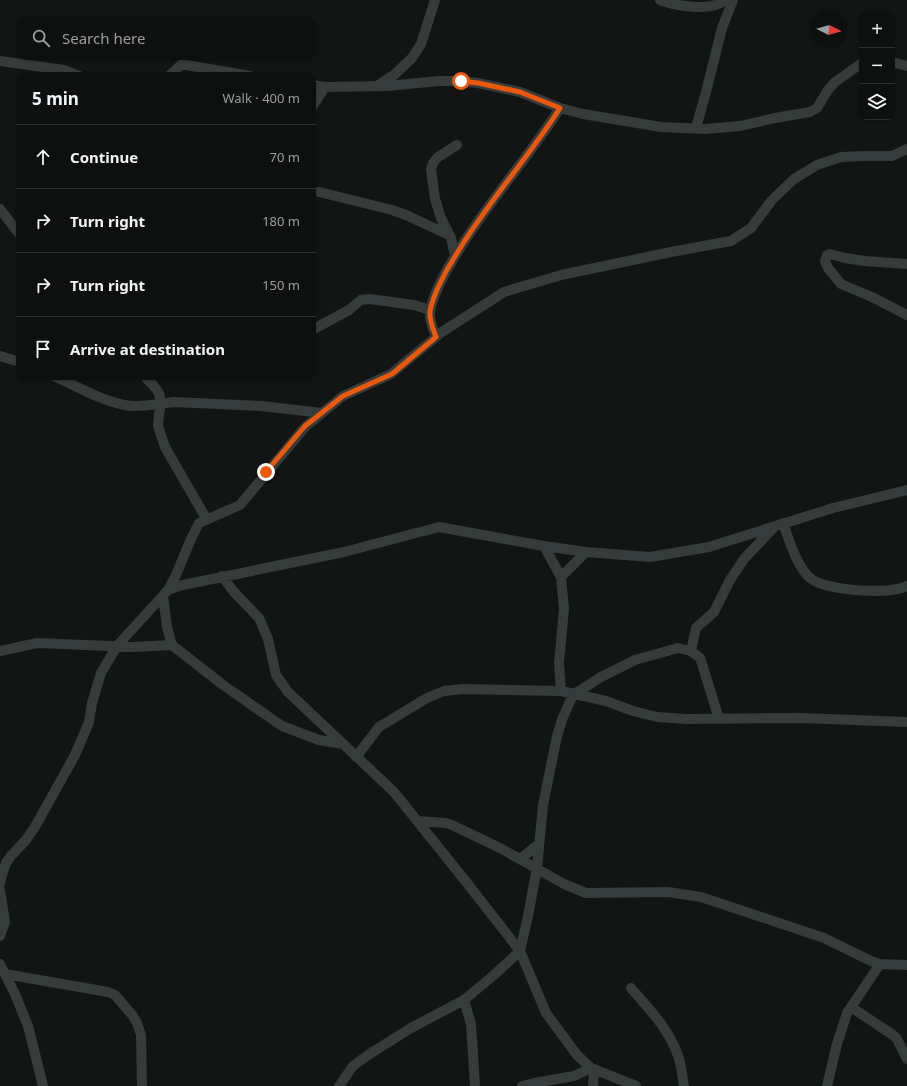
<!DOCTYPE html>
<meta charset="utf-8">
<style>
body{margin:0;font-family:"Noto Sans",sans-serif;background:#171919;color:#f1f3f6}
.controls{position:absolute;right:12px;top:12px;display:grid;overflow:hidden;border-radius:8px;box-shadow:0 1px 3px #0004}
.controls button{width:36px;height:36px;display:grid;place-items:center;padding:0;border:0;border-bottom:1px solid #2e3030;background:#0e1010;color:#f1f3f6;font:20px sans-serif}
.compass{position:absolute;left:811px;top:12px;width:36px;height:36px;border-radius:50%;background:#0e1010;box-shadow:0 1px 3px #0004;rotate:96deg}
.stop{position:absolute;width:12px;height:12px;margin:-9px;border:3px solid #ea580c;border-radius:50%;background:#fff}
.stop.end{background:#ea580c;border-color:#fff;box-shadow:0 1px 4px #0008}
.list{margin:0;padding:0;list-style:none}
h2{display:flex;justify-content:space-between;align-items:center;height:52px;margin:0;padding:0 16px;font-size:17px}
h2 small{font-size:13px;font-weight:400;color:#9b9d9f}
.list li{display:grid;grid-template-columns:26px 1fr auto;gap:12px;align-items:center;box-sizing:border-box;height:64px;padding:0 16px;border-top:1px solid #2e3030}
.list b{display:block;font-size:15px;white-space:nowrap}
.list em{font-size:13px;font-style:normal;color:#9b9d9f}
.icon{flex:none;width:22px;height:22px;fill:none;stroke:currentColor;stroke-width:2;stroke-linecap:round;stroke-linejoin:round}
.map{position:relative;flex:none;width:907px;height:1086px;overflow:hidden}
.search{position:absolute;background:#0e1010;box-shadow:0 1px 3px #0004;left:16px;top:16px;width:300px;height:44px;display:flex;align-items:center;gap:10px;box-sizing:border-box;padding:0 14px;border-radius:12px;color:#9b9d9f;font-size:15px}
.panel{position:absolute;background:#0e1010;box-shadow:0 1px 3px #0004;left:16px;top:72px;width:300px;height:308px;border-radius:12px}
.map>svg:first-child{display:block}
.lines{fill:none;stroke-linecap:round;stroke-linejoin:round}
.street{stroke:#363c3b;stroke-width:10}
.route{stroke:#ea580c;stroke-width:5}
</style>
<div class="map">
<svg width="907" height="1086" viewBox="0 0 907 1086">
<rect width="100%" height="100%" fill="#131515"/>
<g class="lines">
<!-- street -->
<path class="street" d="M 660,0 C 675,6 712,12 725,0
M 0,61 L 64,70 L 79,76
M 892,62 L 907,66
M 169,76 L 181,65 L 186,65 L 250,76
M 312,85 L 325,87 L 387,86 L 439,81 L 461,81 L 478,83 L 520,92 L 560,108 L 583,114 L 661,127 L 705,129 L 740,126 L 775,118 L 810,112 L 817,108 L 828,90 L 835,82 L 862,63
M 377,86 L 394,75 L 412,58 L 421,44 L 435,0
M 312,107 L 325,87
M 696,128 L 706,92 L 722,28 L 733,0
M 319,192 L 392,210 L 406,215 L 449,235
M 0,209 L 20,235
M 455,256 L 451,238 L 441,218 L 435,199 L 431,169 L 433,163 L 438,157 L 457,145
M 907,264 L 865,261 L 845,258 L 830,254 L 827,255 L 825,261 L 828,268 L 841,284 L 872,297 L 907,315
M 312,330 L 349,310 L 361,300 L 370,299 L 414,305 L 430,310
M 436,337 C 433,329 429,320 430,311 C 433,295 445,272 454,258 C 485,205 527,160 560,108
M 0,356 L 20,362
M 54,376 C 78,387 105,403 131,406 C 146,407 160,403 174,402 L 261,406 L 322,413
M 144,376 L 153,385 L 159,393 L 161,403 L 159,414 L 158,426 L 165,447 L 207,520
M 783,523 C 789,540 797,567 810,578 C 826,591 890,595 907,586
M 544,546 L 561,577 L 564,609 L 559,663 L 561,691
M 222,576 L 234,592 L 259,618 L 268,639 L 276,675 L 288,692 L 394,792 L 467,883 L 520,951 L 546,1013 L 577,1055 L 591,1068 L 636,1086
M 561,577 L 586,552
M 168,590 L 176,575 L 191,539 L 199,523 L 240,505 L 305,427 L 343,396 L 391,374 L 442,332 L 504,292 L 561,275 L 671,252 L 731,241 L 751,228 L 772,200 L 794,179 L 817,165 L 841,157 L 864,156 L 892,156 L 907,149
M 163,596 L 167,627 L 172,645 L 223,685 L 282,726 L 319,740 L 343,744
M 0,651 L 37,643 L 133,647 L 172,645
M 691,651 L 696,628 L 714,612 L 730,580 L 744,559 L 775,526
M 356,757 L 379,727 L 427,698 L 444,691 L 463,689 L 561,691 L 606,701 L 633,711 L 657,717 L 686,719 L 800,718 L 907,722
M 417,821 L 446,823 L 452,825 L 500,848 L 564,884 L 586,893 L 668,892 L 701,897 L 824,938 L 871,961 L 880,964 L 907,965
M 520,859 L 539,844
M 0,884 L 2,875 L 6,863 L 11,856 L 26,840 L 36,825 L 75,755 L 89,722 L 92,703 L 101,673 L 117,646 L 168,590 L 178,586 L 344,552 L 439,527 L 544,546 L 586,552 L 650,557 L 709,547 L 833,508 L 907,490
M 0,890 L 5,922 L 0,936
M 0,964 L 15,994 L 28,1026 L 43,1086
M 5,974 L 108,992 L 115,995 L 133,1016 L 137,1023 L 141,1035 L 142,1086
M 631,988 C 649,1009 671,1031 679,1059 C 682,1067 682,1077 684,1086
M 464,1000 L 471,1024 L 475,1086
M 851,1007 L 893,1035 L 897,1039 L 907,1059
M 339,1086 L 353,1066 L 368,1055 L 411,1028 L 464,1000 L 494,975 L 520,951 L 528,916 L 537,868 L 543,805 L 557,736 L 563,717 L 573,695 L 601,677 L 635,660 L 678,648 L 691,651 L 700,658 L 703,667 L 719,719
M 522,1086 L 534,1083 L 574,1076 L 591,1068
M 593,1086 L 594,1070
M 827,1086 L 837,1044 L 847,1013 L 880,964"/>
</g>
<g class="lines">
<!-- route -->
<path class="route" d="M 266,472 L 305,426 L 343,396 L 392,374 L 436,337 C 433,329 429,320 430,311 C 433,295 445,272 454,258 C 485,205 527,160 560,108 L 520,92 L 478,83 L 461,81"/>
</g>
</svg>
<div class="controls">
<button>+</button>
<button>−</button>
<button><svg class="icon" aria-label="layers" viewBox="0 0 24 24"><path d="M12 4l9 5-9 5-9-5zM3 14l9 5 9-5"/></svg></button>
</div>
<svg class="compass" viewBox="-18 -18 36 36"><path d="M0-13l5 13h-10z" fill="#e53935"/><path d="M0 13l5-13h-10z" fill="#9b9d9f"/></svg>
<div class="stop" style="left:461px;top:81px"></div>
<div class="stop end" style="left:266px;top:472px"></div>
<div class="search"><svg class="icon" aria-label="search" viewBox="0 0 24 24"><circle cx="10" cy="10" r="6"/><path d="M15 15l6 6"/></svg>Search here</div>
<section class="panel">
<h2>5 min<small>Walk · 400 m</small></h2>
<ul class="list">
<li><svg class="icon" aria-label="ahead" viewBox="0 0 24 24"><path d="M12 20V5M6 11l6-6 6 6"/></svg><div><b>Continue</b></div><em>70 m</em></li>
<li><svg class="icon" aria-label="right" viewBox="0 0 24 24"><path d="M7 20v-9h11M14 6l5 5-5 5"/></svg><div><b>Turn right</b></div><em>180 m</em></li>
<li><svg class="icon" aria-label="right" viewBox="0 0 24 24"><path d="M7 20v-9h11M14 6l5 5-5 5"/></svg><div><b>Turn right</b></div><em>150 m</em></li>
<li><svg class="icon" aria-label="arrive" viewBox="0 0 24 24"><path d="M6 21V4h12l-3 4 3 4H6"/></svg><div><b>Arrive at destination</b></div></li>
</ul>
</section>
</div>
